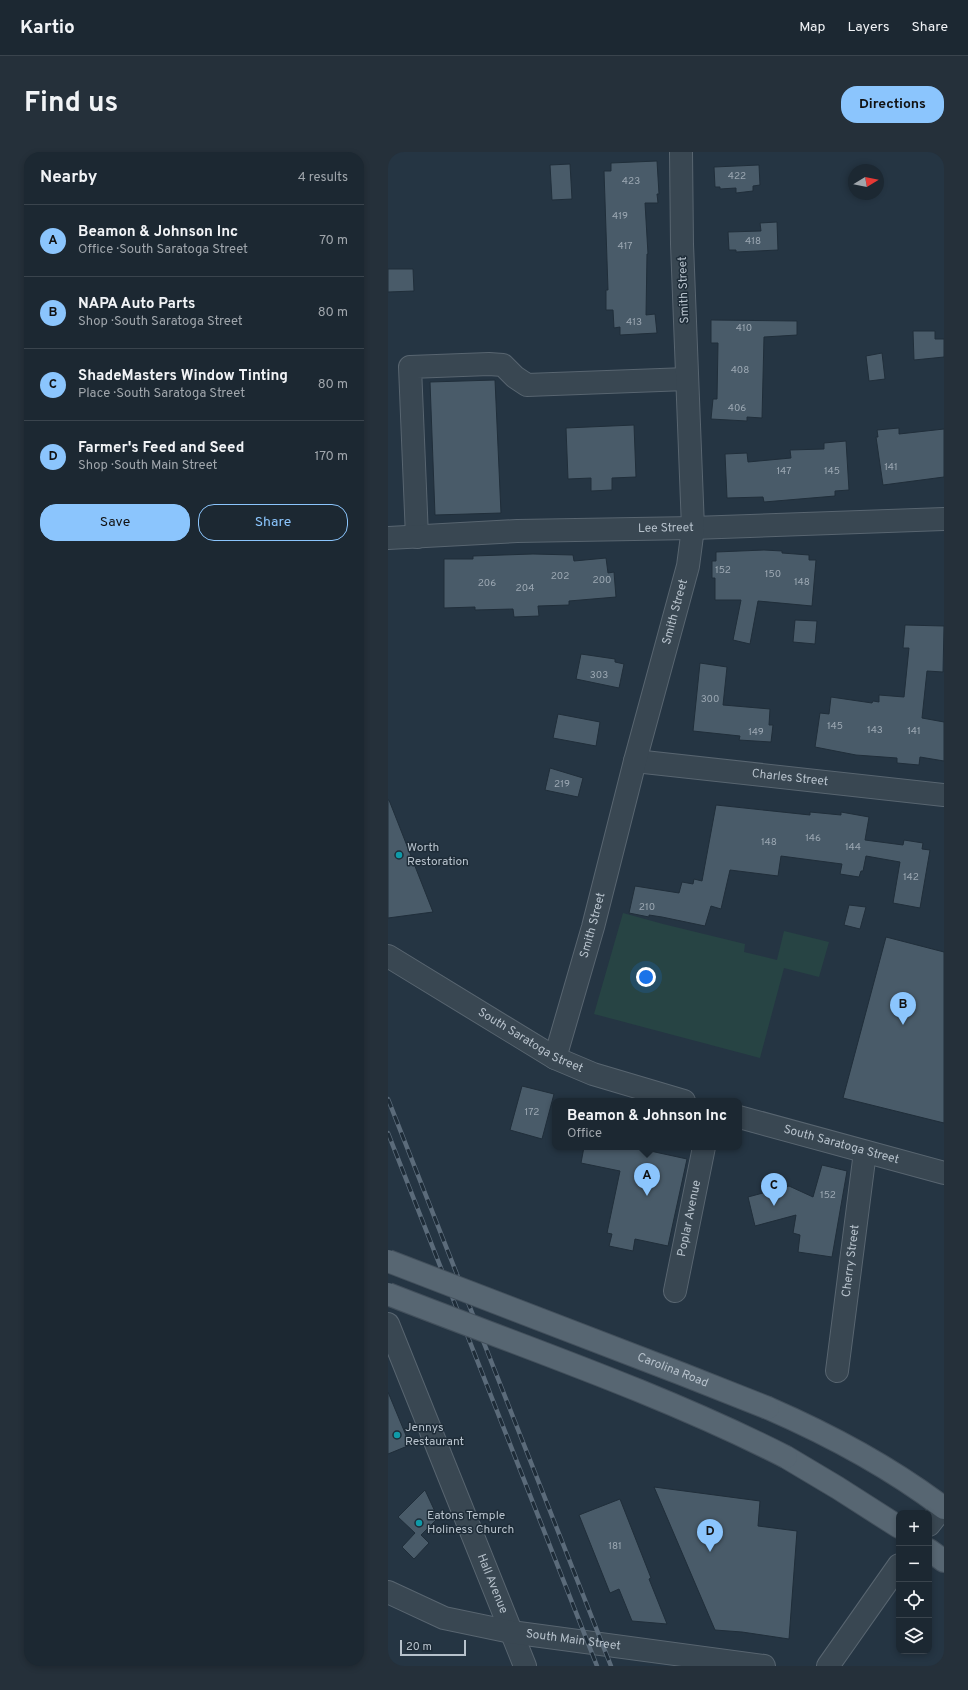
<!DOCTYPE html>
<meta charset="utf-8">
<style>
body{margin:0;font-family:Overpass,sans-serif;background:#25303a;color:#f1f3f6}
.controls{position:absolute;right:12px;bottom:12px;display:grid;overflow:hidden;border-radius:8px;box-shadow:0 2px 6px #0003}
.controls button{width:36px;height:36px;display:grid;place-items:center;padding:0;border:0;border-bottom:1px solid #3a444d;background:#1c2832;color:#f1f3f6;font:20px sans-serif}
.compass{position:absolute;left:460px;top:12px;width:36px;height:36px;border-radius:50%;background:#1c2832;box-shadow:0 2px 6px #0003;rotate:80deg}
.scale{position:absolute;left:12px;bottom:10px;width:66px;box-sizing:border-box;padding-left:4px;border:2px solid #b7c2cc;border-top:0;font-size:11px;line-height:14px;white-space:nowrap;color:#b7c2cc;-webkit-text-stroke:3px #1e2c38;paint-order:stroke}
.you{position:absolute;left:258px;top:825px;width:14px;height:14px;margin:-10px;border:3px solid #fff;border-radius:50%;background:#1a73e8;box-shadow:0 0 0 6px #1a73e833}
.badge{display:grid;place-items:center;width:26px;height:26px;border-radius:50%;background:#8bc5fd;color:#111;font-size:13px;font-weight:700}
.pin{position:absolute;translate:-50% -33px;filter:drop-shadow(0 1px 2px #0008)}
.pin::after{content:'';position:absolute;top:21px;width:14px;height:12px;background:inherit;clip-path:polygon(0 0,100% 0,50% 100%)}
.popup{position:absolute;left:164px;top:946px;width:190px;height:52px;box-sizing:border-box;display:grid;place-content:center;border-radius:8px;background:#1c2832;filter:drop-shadow(0 1px 3px #0005);font-size:13px;white-space:nowrap;color:#a0a6ac}
.popup b{font-size:15px;color:#f1f3f6}
.popup::after{content:'';position:absolute;left:50%;top:100%;margin-left:-8px;border:8px solid transparent;border-top-color:#1c2832}
.list{margin:0;padding:0;list-style:none}
h2{display:flex;justify-content:space-between;align-items:center;height:52px;margin:0;padding:0 16px;font-size:17px}
h2 small{font-size:13px;font-weight:400;color:#a0a6ac}
.list li{display:grid;grid-template-columns:26px 1fr auto;gap:12px;align-items:center;box-sizing:border-box;height:72px;padding:0 16px;border-top:1px solid #3a444d}
.list b{display:block;font-size:15px;white-space:nowrap}
.list p{margin:0;font-size:13px;white-space:nowrap;color:#a0a6ac}
.list em{font-size:13px;font-style:normal;color:#a0a6ac}
.actions{display:flex;gap:8px;padding:12px 16px}
.actions a{flex:1;padding:9px 0;border:1px solid #8bc5fd;border-radius:16px;text-align:center;font-size:14px;color:#8bc5fd}
.actions .main{background:#8bc5fd;color:#111}
.icon{flex:none;width:22px;height:22px;fill:none;stroke:currentColor;stroke-width:2;stroke-linecap:round;stroke-linejoin:round}
.map{position:relative;flex:none;width:556px;height:1514px;overflow:hidden;border-radius:16px}
header{display:flex;align-items:center;gap:24px;box-sizing:border-box;height:56px;padding:0 20px;background:#1c2832;border-bottom:1px solid #3a444d}
header strong{font-size:19px}
nav{display:flex;gap:22px;margin-inline-start:auto;font-size:14px}
.intro{display:flex;align-items:center;justify-content:space-between;box-sizing:border-box;height:96px;padding:0 24px}
h1{margin:0;font-size:28px}
.button{padding:10px 18px;border-radius:16px;background:#8bc5fd;color:#111;font-size:14px;font-weight:700}
main{display:flex;gap:24px;padding:0 24px}
aside{flex:1;background:#1c2832;border-radius:16px;box-shadow:0 2px 6px #0003}
.map>svg:first-child{display:block}
.green{fill:#274444}
.building{fill:#495b69;stroke:#202e3a}
.lines{fill:none;stroke-linecap:round;stroke-linejoin:round}
.minor-casing{stroke:#586570;stroke-width:24}
.major-casing{stroke:#43505c;stroke-width:24}
.minor{stroke:#394752;stroke-width:22}
.major{stroke:#576672;stroke-width:22}
.rail-casing{stroke:#5b6b7a;stroke-width:4.5}
.rail{stroke:#1e2c38;stroke-width:3;stroke-dasharray:9;stroke-linecap:butt}
.major-bridge-casing{stroke:#43505c;stroke-width:24;stroke-linecap:butt}
.major-bridge{stroke:#576672;stroke-width:22}
.culture-dot{fill:#0f9aa8;stroke:#1e2c38;stroke-width:1.5}
.labels{text-anchor:middle;dominant-baseline:central;stroke-width:3;stroke-linejoin:round;paint-order:stroke}
.number-label{font-size:10px;fill:#9ca8b3}
.street-label{font-size:12px;fill:#b7c2cc;stroke:#1e2c38}
.poi-label{font-size:12px;fill:#b7c2cc;stroke:#1e2c38;text-anchor:start}
</style>
<header>
<strong>Kartio</strong>
<nav><a>Map</a><a>Layers</a><a>Share</a></nav>
</header>
<div class="intro"><h1>Find us</h1><a class="button">Directions</a></div>
<main>
<aside>
<h2>Nearby<small>4 results</small></h2>
<ul class="list">
<li><span class="badge">A</span><div><b>Beamon &amp; Johnson Inc</b><p>Office · South Saratoga Street</p></div><em>70 m</em></li>
<li><span class="badge">B</span><div><b>NAPA Auto Parts</b><p>Shop · South Saratoga Street</p></div><em>80 m</em></li>
<li><span class="badge">C</span><div><b>ShadeMasters Window Tinting</b><p>Place · South Saratoga Street</p></div><em>80 m</em></li>
<li><span class="badge">D</span><div><b>Farmer's Feed and Seed</b><p>Shop · South Main Street</p></div><em>170 m</em></li>
</ul>
<div class="actions"><a class="main">Save</a><a>Share</a></div>
</aside>
<div class="map">
<svg width="556" height="1514" viewBox="0 0 556 1514">
<rect width="100%" height="100%" fill="#253543"/>
<!-- green -->
<path class="green" d="M 235,761 L 275,772 L 357,792 L 356,800 L 389,808 L 396,779 L 441,790 L 431,825 L 396,816 L 372,906 L 206,862 Z"/>
<!-- building -->
<path class="building" d="M 269,9 L 271,42 L 269,42 L 270,51 L 257,51 L 260,102 L 259,102 L 258,163 L 267,162 L 269,181 L 232,183 L 232,175 L 226,176 L 225,158 L 218,158 L 218,138 L 220,138 L 216,19 L 223,19 L 223,11 Z
M 182,12 L 184,47 L 164,48 L 162,13 Z
M 371,13 L 372,33 L 365,34 L 365,39 L 348,41 L 348,36 L 332,37 L 332,35 L 327,35 L 326,15 Z
M 389,70 L 390,98 L 348,100 L 348,98 L 341,98 L 340,80 L 373,79 L 372,71 Z
M 0,117 L 25,117 L 26,139 L 0,140 Z
M 323,168 L 409,169 L 409,183 L 376,185 L 374,266 L 359,265 L 359,269 L 323,267 L 325,247 L 329,247 L 330,191 L 323,191 Z
M 525,179 L 547,179 L 547,187 L 556,187 L 556,205 L 526,208 Z
M 494,201 L 497,227 L 481,229 L 478,204 Z
M 107,228 L 113,361 L 47,363 L 42,230 Z
M 246,273 L 248,325 L 224,326 L 224,338 L 203,339 L 203,326 L 180,327 L 178,276 Z
M 511,276 L 511,282 L 556,277 L 556,325 L 495,333 L 488,285 L 490,285 L 489,278 Z
M 458,289 L 461,338 L 447,339 L 447,344 L 376,350 L 375,345 L 339,346 L 337,302 L 359,301 L 360,310 L 403,306 L 402,298 L 436,297 L 436,291 Z
M 376,398 L 394,399 L 394,401 L 421,403 L 421,408 L 428,408 L 424,454 L 370,449 L 362,492 L 345,488 L 353,448 L 327,448 L 327,426 L 324,426 L 324,409 L 328,409 L 328,400 Z
M 145,402 L 185,403 L 186,409 L 218,406 L 220,421 L 226,420 L 228,445 L 181,449 L 181,453 L 150,454 L 151,464 L 126,465 L 125,457 L 87,458 L 87,455 L 56,456 L 56,407 L 85,407 L 85,404 Z
M 407,468 L 429,469 L 427,492 L 405,490 Z
M 517,473 L 556,474 L 555,520 L 539,519 L 534,566 L 556,570 L 556,609 L 532,605 L 531,613 L 509,611 L 509,606 L 468,603 L 427,595 L 432,561 L 441,562 L 443,545 L 484,551 L 485,549 L 491,550 L 491,543 L 516,545 L 521,496 L 515,496 Z
M 193,502 L 227,507 L 227,510 L 236,512 L 231,536 L 188,527 Z
M 312,511 L 339,515 L 335,553 L 382,557 L 381,573 L 385,573 L 383,590 L 351,588 L 352,584 L 305,579 Z
M 170,562 L 212,570 L 208,594 L 165,586 Z
M 162,616 L 195,626 L 190,645 L 157,638 Z
M 0,648 L 1,648 L 45,760 L 0,766 Z
M 328,653 L 422,663 L 422,660 L 453,663 L 453,660 L 481,665 L 477,688 L 515,693 L 516,688 L 535,691 L 534,697 L 542,698 L 532,756 L 505,751 L 512,710 L 478,704 L 475,719 L 473,719 L 471,725 L 452,722 L 454,712 L 393,704 L 390,724 L 342,718 L 333,757 L 323,754 L 317,774 L 274,765 L 261,763 L 261,765 L 241,761 L 247,734 L 291,741 L 294,730 L 305,732 L 306,727 L 314,729 Z
M 461,753 L 478,755 L 472,777 L 456,773 Z
M 498,785 L 556,800 L 556,971 L 455,946 Z
M 134,934 L 166,942 L 154,987 L 122,978 Z
M 196,995 L 244,995 L 299,1007 L 280,1094 L 247,1087 L 245,1099 L 221,1094 L 224,1082 L 219,1081 L 232,1019 L 193,1011 Z
M 434,1013 L 459,1019 L 444,1105 L 410,1100 L 412,1083 L 405,1081 L 408,1063 L 367,1074 L 360,1045 L 401,1034 L 425,1045 Z
M 0,1240 L 22,1293 L 0,1302 Z
M 266,1335 L 372,1349 L 370,1374 L 409,1379 L 401,1487 L 354,1480 L 327,1478 Z
M 37,1338 L 50,1366 L 33,1383 L 41,1391 L 26,1407 L 14,1395 L 27,1381 L 10,1365 Z
M 232,1347 L 263,1426 L 261,1427 L 279,1472 L 244,1469 L 231,1437 L 222,1441 L 191,1363 Z"/>
<g class="lines">
<defs>
<g id="minor">
<path d="M 29,385 L 22,215 L 101,212 L 115,213 L 127,225 L 139,233 L 299,227"/>
<path id="s1" d="M 0,386 L 129,379 L 305,376 L 556,367"/>
<path id="s2" d="M 247,609 L 556,643"/>
<path id="s3" d="M 0,804 L 167,906 L 205,922 L 296,949"/>
<path id="s4" d="M 167,906 L 205,775 L 247,609 L 300,414 L 305,376 L 294,92 L 293,0"/>
<path id="s5" d="M 351,965 L 556,1021"/>
<path id="s6" d="M 287,1139 L 316,995"/>
<path id="s7" d="M 0,1172 L 137,1514"/>
<path id="s8" d="M 449,1219 L 477,1000"/>
<path d="M 541,1373 L 555,1355"/>
<path id="s9" d="M 0,1440 L 56,1466 L 123,1480 L 376,1514"/>
<path d="M 440,1514 L 511,1413"/>
</g>
<path id="major" d="M 380,1256 C 442,1283 502,1315 556,1356
M 398,1305 L 450,1336 L 511,1375
M 541,1398 L 556,1409"/>
</defs>
<!-- minor casing -->
<use href="#minor" class="minor-casing"/>
<!-- major casing -->
<use href="#major" class="major-casing"/>
<!-- minor -->
<use href="#minor" class="minor"/>
<!-- major -->
<use href="#major" class="major"/>
<defs>
<path id="rail" d="M 0,947 L 223,1514
M 0,981 L 209,1514"/>
</defs>
<!-- rail casing -->
<use href="#rail" class="rail-casing"/>
<!-- rail -->
<use href="#rail" class="rail"/>
<defs>
<g id="major-bridge">
<path id="s10" d="M 0,1109 L 294,1222 L 380,1256"/>
<path d="M 0,1142 C 133,1194 270,1240 398,1305"/>
</g>
</defs>
<!-- major-bridge casing -->
<use href="#major-bridge" class="major-bridge-casing"/>
<!-- major-bridge -->
<use href="#major-bridge" class="major-bridge"/>
</g>
<!-- markers -->
<g class="culture-dot">
<circle cx="11" cy="703" r="4"/>
<circle cx="9" cy="1283" r="4"/>
<circle cx="31" cy="1371" r="4"/>
</g>
<g class="labels">
<!-- number labels -->
<g class="number-label">
<text x="349" y="24">422</text>
<text x="243" y="29">423</text>
<text x="232" y="64">419</text>
<text x="365" y="89">418</text>
<text x="237" y="94">417</text>
<text x="246" y="170">413</text>
<text x="356" y="176">410</text>
<text x="352" y="218">408</text>
<text x="349" y="256">406</text>
<text x="503" y="315">141</text>
<text x="396" y="319">147</text>
<text x="444" y="319">145</text>
<text x="335" y="418">152</text>
<text x="385" y="422">150</text>
<text x="172" y="424">202</text>
<text x="214" y="428">200</text>
<text x="414" y="430">148</text>
<text x="99" y="431">206</text>
<text x="137" y="436">204</text>
<text x="211" y="523">303</text>
<text x="322" y="547">300</text>
<text x="447" y="574">145</text>
<text x="487" y="578">143</text>
<text x="526" y="579">141</text>
<text x="368" y="580">149</text>
<text x="174" y="632">219</text>
<text x="425" y="686">146</text>
<text x="381" y="690">148</text>
<text x="465" y="695">144</text>
<text x="523" y="725">142</text>
<text x="259" y="755">210</text>
<text x="144" y="960">172</text>
<text x="440" y="1043">152</text>
<text x="227" y="1394">181</text>
</g>
<!-- street labels -->
<g class="street-label">
<text transform="translate(296 138) rotate(-92)">Smith Street</text>
<text stroke="none"><textPath href="#s1" startOffset="278">Lee Street</textPath></text>
<text stroke="none"><textPath href="#s4" startOffset="462">Smith Street</textPath></text>
<text stroke="none"><textPath href="#s2" startOffset="156">Charles Street</textPath></text>
<text stroke="none"><textPath href="#s4" startOffset="138">Smith Street</textPath></text>
<text stroke="none"><textPath href="#s3" startOffset="166">South Saratoga Street</textPath></text>
<text stroke="none"><textPath href="#s5" startOffset="106">South Saratoga Street</textPath></text>
<text stroke="none"><textPath href="#s6" startOffset="74">Poplar Avenue</textPath></text>
<text stroke="none"><textPath href="#s8" startOffset="111">Cherry Street</textPath></text>
<text stroke="none"><textPath href="#s10" startOffset="305">Carolina Road</textPath></text>
<text stroke="none"><textPath href="#s7" startOffset="280">Hall Avenue</textPath></text>
<text stroke="none"><textPath href="#s9" startOffset="193">South Main Street</textPath></text>
</g>
<!-- poi labels -->
<g class="poi-label">
<text x="19" y="696">Worth<tspan x="19" dy="14">Restoration</tspan></text>
<text x="17" y="1276">Jennys<tspan x="17" dy="14">Restaurant</tspan></text>
<text x="39" y="1364">Eatons Temple<tspan x="39" dy="14">Holiness Church</tspan></text>
</g>
</g>
</svg>
<div class="controls">
<button>+</button>
<button>−</button>
<button><svg class="icon" aria-label="locate" viewBox="0 0 24 24"><circle cx="12" cy="12" r="6"/><path d="M12 2v4M12 18v4M2 12h4M18 12h4"/></svg></button>
<button><svg class="icon" aria-label="layers" viewBox="0 0 24 24"><path d="M12 4l9 5-9 5-9-5zM3 14l9 5 9-5"/></svg></button>
</div>
<svg class="compass" viewBox="-18 -18 36 36"><path d="M0-13l5 13h-10z" fill="#e53935"/><path d="M0 13l5-13h-10z" fill="#a0a6ac"/></svg>
<div class="scale">20 m</div>
<div class="you"></div>
<div class="pin badge" style="left:259px;top:1044px">A</div>
<div class="popup"><b>Beamon &amp; Johnson Inc</b>Office</div>
<div class="pin badge" style="left:515px;top:873px">B</div>
<div class="pin badge" style="left:386px;top:1054px">C</div>
<div class="pin badge" style="left:322px;top:1400px">D</div>
</div>
</main>
